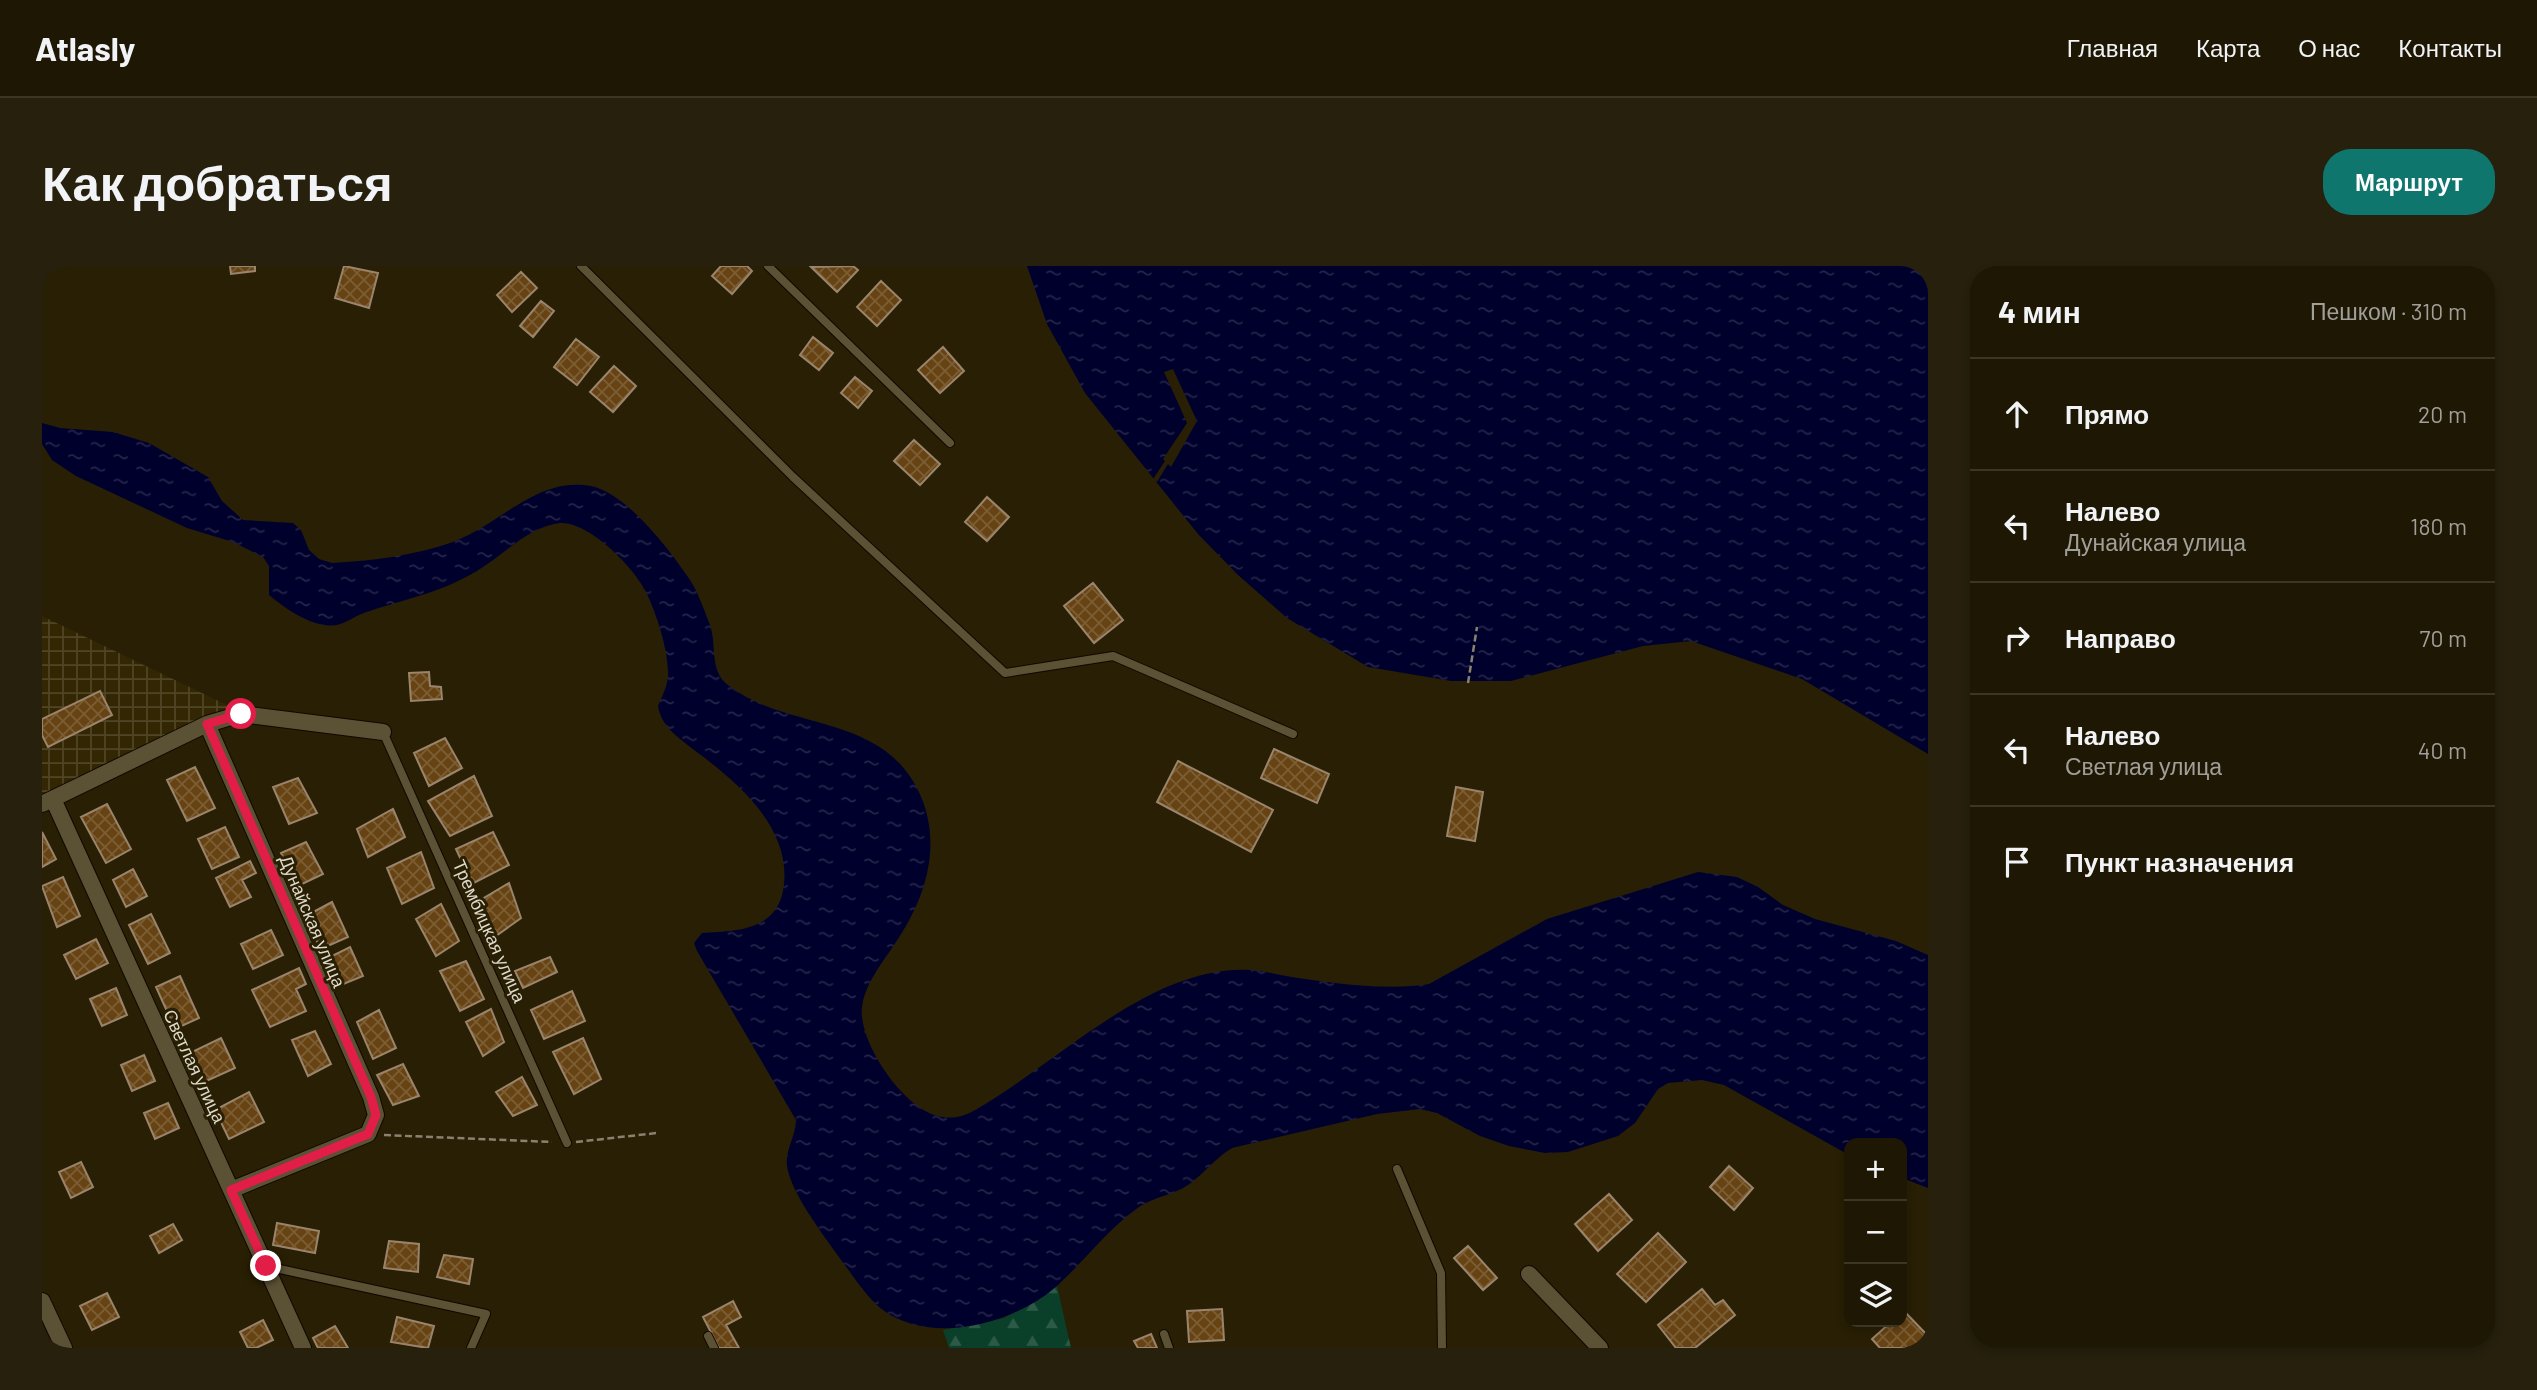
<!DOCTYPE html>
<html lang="ru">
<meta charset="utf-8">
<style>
body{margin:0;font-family:Barlow,sans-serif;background:#26200d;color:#f1f3f6}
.controls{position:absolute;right:21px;bottom:21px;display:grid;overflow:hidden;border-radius:14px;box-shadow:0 4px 10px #0003}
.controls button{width:63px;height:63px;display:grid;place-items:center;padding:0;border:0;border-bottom:2px solid #3c3625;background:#1e1703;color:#f1f3f6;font:35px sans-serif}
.stop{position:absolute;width:21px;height:21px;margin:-16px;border:5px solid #e11d48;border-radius:50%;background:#fff}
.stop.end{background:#e11d48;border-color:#fff;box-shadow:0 2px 7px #0008}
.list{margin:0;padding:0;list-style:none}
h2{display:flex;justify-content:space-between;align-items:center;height:91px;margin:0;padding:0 28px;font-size:30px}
h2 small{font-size:23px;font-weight:400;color:#a19f9a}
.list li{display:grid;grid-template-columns:46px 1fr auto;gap:21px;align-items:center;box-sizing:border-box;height:112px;padding:0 28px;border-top:2px solid #3c3625}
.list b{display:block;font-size:26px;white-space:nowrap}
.list p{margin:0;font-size:23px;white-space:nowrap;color:#a19f9a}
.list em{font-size:23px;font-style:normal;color:#a19f9a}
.icon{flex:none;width:38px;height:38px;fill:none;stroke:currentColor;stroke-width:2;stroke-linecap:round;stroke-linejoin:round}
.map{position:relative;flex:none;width:1886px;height:1082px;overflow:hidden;border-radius:28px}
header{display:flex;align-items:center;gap:42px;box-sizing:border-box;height:98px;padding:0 35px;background:#1e1703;border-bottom:2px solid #3c3625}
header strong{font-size:33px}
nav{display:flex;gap:38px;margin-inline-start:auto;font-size:24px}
.intro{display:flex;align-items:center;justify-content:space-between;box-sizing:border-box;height:168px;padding:0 42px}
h1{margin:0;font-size:49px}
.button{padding:18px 32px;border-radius:28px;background:#0f766e;color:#fff;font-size:24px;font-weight:700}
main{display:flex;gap:42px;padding:0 42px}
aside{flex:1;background:#1e1703;border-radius:28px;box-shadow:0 4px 10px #0003}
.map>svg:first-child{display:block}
.industrial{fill:url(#industrial-grid)}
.forest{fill:url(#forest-firs)}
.water{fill:url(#water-ripples)}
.pier{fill:#281f04}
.building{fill:url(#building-cross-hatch);stroke:#9a846c;stroke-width:2}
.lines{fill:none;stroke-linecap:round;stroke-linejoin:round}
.lane-casing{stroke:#110800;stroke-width:10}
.street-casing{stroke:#110800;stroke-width:18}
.path{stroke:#8a826e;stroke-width:2.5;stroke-dasharray:7 3.5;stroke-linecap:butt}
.lane{stroke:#5b5135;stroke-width:8}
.street{stroke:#5b5135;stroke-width:16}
.route{stroke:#e11d48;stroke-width:9}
.labels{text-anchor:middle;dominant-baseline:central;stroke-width:6;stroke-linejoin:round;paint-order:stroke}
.street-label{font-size:18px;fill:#dfd9ca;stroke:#281f04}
</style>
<header>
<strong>Atlasly</strong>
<nav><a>Главная</a><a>Карта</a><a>О нас</a><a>Контакты</a></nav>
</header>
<div class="intro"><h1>Как добраться</h1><a class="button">Маршрут</a></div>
<main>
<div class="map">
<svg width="1886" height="1082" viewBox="0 0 1886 1082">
<defs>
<pattern id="industrial-grid" width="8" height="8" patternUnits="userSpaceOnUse" patternTransform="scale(1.75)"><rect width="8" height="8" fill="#332602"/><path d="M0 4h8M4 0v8" fill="none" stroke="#504526"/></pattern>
<pattern id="forest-firs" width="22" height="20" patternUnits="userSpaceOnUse" patternTransform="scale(1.75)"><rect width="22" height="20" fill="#0a3f29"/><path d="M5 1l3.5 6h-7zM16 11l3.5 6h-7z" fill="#2d5a47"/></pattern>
<pattern id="water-ripples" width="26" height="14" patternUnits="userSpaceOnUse" patternTransform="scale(1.75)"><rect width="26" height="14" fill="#00002c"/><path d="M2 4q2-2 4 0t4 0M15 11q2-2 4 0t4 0" fill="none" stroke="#252549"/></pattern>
<pattern id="building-cross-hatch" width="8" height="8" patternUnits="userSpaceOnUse" patternTransform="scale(1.75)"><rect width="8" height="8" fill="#674313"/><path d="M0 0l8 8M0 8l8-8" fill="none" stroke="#7c5e34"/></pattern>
</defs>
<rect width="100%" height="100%" fill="#281f04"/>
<!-- industrial -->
<path class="industrial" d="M 0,350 L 191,442 L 0,531 Z"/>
<!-- forest -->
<path class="forest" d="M 1015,1020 L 1029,1082 L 907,1082 L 901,1064 L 962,1052 Z"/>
<!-- water -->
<path class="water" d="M 985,0 L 1886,0 L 1886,488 L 1760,413 L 1649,375 L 1601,380 L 1469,415 L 1409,415 L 1326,401 L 1245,352 L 1196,309 L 1156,268 L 1043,127 L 1005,58 Z
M 0,157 L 18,162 L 71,166 L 107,177 L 166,211 L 180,235 L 201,254 L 251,257 L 259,264 L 267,284 L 277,293 L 290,297 C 329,295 375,289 411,276 C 459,258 495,210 549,220 C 584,227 627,283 646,311 C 656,325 662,344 668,359 C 675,379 667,405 686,419 C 744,465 837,446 876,524 C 902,577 884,633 852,679 C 840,697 823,718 820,741 C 816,776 861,842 896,850 C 911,854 923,850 935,843 C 1014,798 1109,699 1207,704 C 1219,704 1232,708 1244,710 C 1286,717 1346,725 1387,718 L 1505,653 L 1656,606 L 1695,611 L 1716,621 L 1741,639 L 1773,653 L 1854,675 L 1886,689 L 1886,922 L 1860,912 L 1860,877 L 1807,877 L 1807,889 L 1682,819 L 1660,814 L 1626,817 L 1616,823 L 1593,857 L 1576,870 L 1526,886 L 1503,887 L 1467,880 L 1438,870 L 1395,847 L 1378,843 L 1335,848 L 1190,882 C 1173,892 1162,908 1146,919 C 1131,929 1112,931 1097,941 C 1067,962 1044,993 1017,1018 C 974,1058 887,1082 837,1041 C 827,1032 818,1020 810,1009 C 792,983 749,930 745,900 C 743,884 754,870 754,854 L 655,685 L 652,677 L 660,667 C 693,665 733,665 741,625 C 752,565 699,519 656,487 C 639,473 620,463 616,440 C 621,428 627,417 626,405 C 625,380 615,350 605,328 C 594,303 547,255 518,257 C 489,260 464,286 441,301 C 402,327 364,332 322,347 C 308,352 299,362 283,359 C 262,356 243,342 227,329 L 227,300 L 221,291 L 191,276 L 145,262 L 34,210 L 10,194 L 0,178 Z"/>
<!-- pier -->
<path class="pier" d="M 1131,103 L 1155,155 L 1129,201 L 1126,198 L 1115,216 L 1111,213 L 1123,195 L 1121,193 L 1145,157 L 1122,106 Z"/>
<!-- building -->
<path class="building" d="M 188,0 L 213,0 L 213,5 L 189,8 Z
M 302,0 L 336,7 L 327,42 L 293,32 Z
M 679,0 L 705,0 L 710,5 L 690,28 L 670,10 Z
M 811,0 L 816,4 L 795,26 L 769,1 Z
M 479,6 L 495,22 L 470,46 L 455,29 Z
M 839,15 L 859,34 L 835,60 L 815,41 Z
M 499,35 L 512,45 L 491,71 L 478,60 Z
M 771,71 L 791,87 L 777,104 L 758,89 Z
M 534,73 L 557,91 L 535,119 L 512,101 Z
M 901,81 L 922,105 L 898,127 L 876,104 Z
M 572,100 L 594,120 L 571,146 L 548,126 Z
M 813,111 L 830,125 L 816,142 L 799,127 Z
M 872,174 L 898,198 L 878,219 L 852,195 Z
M 945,231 L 967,251 L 945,275 L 923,256 Z
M 1051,317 L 1081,354 L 1052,377 L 1022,340 Z
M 387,406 L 388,420 L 399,421 L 400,433 L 369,435 L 367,407 Z
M 58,425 L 70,449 L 6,481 L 0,469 L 0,453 Z
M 403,472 L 420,502 L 387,520 L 372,487 Z
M 1232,483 L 1287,508 L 1275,537 L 1219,512 Z
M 1136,495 L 1231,544 L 1209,586 L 1115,536 Z
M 153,501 L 173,542 L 145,555 L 125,514 Z
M 432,510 L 450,550 L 408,570 L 386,535 Z
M 256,512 L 275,547 L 247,558 L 231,521 Z
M 1414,521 L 1441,526 L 1433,575 L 1405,570 Z
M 65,538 L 89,583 L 64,597 L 39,551 Z
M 351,543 L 363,571 L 326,591 L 315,563 Z
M 183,561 L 197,591 L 170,603 L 156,573 Z
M 0,566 L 14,593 L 0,601 Z
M 451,566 L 467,599 L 430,618 L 414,583 Z
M 264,576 L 281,608 L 256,620 L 239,587 Z
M 379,586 L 392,622 L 360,638 L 345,602 Z
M 208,595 L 214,607 L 200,614 L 209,631 L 188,641 L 174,612 Z
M 91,603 L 105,630 L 84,641 L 71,614 Z
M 21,611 L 38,650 L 15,661 L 0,620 Z
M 467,617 L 479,652 L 454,670 L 437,635 Z
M 290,636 L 306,671 L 279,683 L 262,651 Z
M 399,638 L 417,675 L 394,690 L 374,653 Z
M 109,648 L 128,687 L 106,698 L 87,659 Z
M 229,664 L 241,689 L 211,703 L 199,678 Z
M 54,673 L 66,697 L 34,713 L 22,689 Z
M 308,681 L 321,710 L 299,719 L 288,691 Z
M 508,691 L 515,706 L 481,722 L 473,705 Z
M 424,695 L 442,733 L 418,745 L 398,705 Z
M 257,702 L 264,718 L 254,723 L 264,745 L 228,761 L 210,724 Z
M 138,710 L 157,752 L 133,763 L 114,721 Z
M 74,722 L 85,749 L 60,760 L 48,733 Z
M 530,725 L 543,755 L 502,773 L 489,744 Z
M 449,743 L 462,776 L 441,790 L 424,756 Z
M 337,744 L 354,782 L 331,793 L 315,756 Z
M 273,765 L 289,798 L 266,810 L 250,774 Z
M 179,772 L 193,802 L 160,817 L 146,788 Z
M 541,772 L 559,813 L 532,828 L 511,786 Z
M 102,789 L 113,815 L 90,825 L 79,799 Z
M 361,798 L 377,830 L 351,839 L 335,809 Z
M 480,811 L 495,839 L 471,850 L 454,826 Z
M 207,826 L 222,856 L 187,873 L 173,844 Z
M 126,837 L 137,862 L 113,873 L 102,847 Z
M 39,896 L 51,921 L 29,932 L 17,906 Z
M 1687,900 L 1711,922 L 1692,944 L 1668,921 Z
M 1567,928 L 1590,954 L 1556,985 L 1533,958 Z
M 235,957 L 277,965 L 273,987 L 231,979 Z
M 131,958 L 140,974 L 117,987 L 108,970 Z
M 1616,967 L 1644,996 L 1604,1036 L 1575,1008 Z
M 347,975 L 377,978 L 376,1006 L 342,1002 Z
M 1426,980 L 1455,1012 L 1441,1024 L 1412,992 Z
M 402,989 L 431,993 L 427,1018 L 395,1011 Z
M 1660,1023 L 1673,1039 L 1681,1034 L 1693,1049 L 1653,1082 L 1634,1082 L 1616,1059 Z
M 65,1027 L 77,1051 L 50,1064 L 38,1040 Z
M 691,1035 L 699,1051 L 684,1059 L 697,1082 L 677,1082 L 661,1051 Z
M 1180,1043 L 1182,1074 L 1147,1076 L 1145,1045 Z
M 1861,1044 L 1885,1069 L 1871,1082 L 1838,1082 L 1830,1073 L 1849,1056 L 1860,1056 Z
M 355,1051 L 392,1060 L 386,1082 L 349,1076 Z
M 221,1054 L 231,1074 L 214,1082 L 206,1082 L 198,1066 Z
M 293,1060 L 306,1082 L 276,1082 L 271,1072 Z
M 1109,1068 L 1115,1082 L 1096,1082 L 1092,1075 Z"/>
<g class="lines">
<defs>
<path id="lane" d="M 539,0 L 751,211 L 963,407 L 1071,390 L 1251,468
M 726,0 L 908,177
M 341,466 L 525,877
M 1355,903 L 1399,1007 L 1400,1082
M 224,1000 L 444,1048 L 429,1082
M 1122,1068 L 1127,1082
M 666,1070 L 672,1082"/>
<path id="street" d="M 165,458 L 329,831 L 334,849 L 326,868 L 189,924
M 11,533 L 261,1082
M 0,538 L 165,458 L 199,448 L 341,466
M 1487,1008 L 1558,1082
M 0,1035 L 22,1082"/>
</defs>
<!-- lane casing -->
<use href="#lane" class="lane-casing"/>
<!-- street casing -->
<use href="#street" class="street-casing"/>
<!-- path -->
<path class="path" d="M 1426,417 L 1435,361
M 342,869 L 510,876
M 534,876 L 615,867"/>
<!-- lane -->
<use href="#lane" class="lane"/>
<!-- street -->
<use href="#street" class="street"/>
</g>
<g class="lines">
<!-- route -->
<path class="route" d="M 199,448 L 165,458 L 329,831 L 334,849 L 326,868 L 189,924 L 224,1000"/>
</g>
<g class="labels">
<!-- street labels -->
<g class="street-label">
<text transform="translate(271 655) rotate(67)">Дунайская улица</text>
<text transform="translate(448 665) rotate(66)">Трембицкая улица</text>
<text transform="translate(153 800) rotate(65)">Светлая улица</text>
</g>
</g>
</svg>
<div class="controls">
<button>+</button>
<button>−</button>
<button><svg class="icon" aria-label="layers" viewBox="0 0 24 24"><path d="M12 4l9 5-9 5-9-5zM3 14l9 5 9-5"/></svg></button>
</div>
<div class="stop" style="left:199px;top:448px"></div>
<div class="stop end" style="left:224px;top:1000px"></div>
</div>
<aside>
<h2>4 мин<small>Пешком · 310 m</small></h2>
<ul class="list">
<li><svg class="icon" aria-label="ahead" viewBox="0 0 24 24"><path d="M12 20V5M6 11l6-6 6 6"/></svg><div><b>Прямо</b></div><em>20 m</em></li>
<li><svg class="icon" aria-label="left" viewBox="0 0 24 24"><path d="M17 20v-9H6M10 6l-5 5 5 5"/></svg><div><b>Налево</b><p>Дунайская улица</p></div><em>180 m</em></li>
<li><svg class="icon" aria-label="right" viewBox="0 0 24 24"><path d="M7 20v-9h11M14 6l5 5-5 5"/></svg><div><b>Направо</b></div><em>70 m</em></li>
<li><svg class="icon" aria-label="left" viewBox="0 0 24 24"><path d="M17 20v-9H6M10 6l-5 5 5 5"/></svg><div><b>Налево</b><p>Светлая улица</p></div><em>40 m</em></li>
<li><svg class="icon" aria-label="arrive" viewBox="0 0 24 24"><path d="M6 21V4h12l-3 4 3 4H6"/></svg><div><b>Пункт назначения</b></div></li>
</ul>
</aside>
</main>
